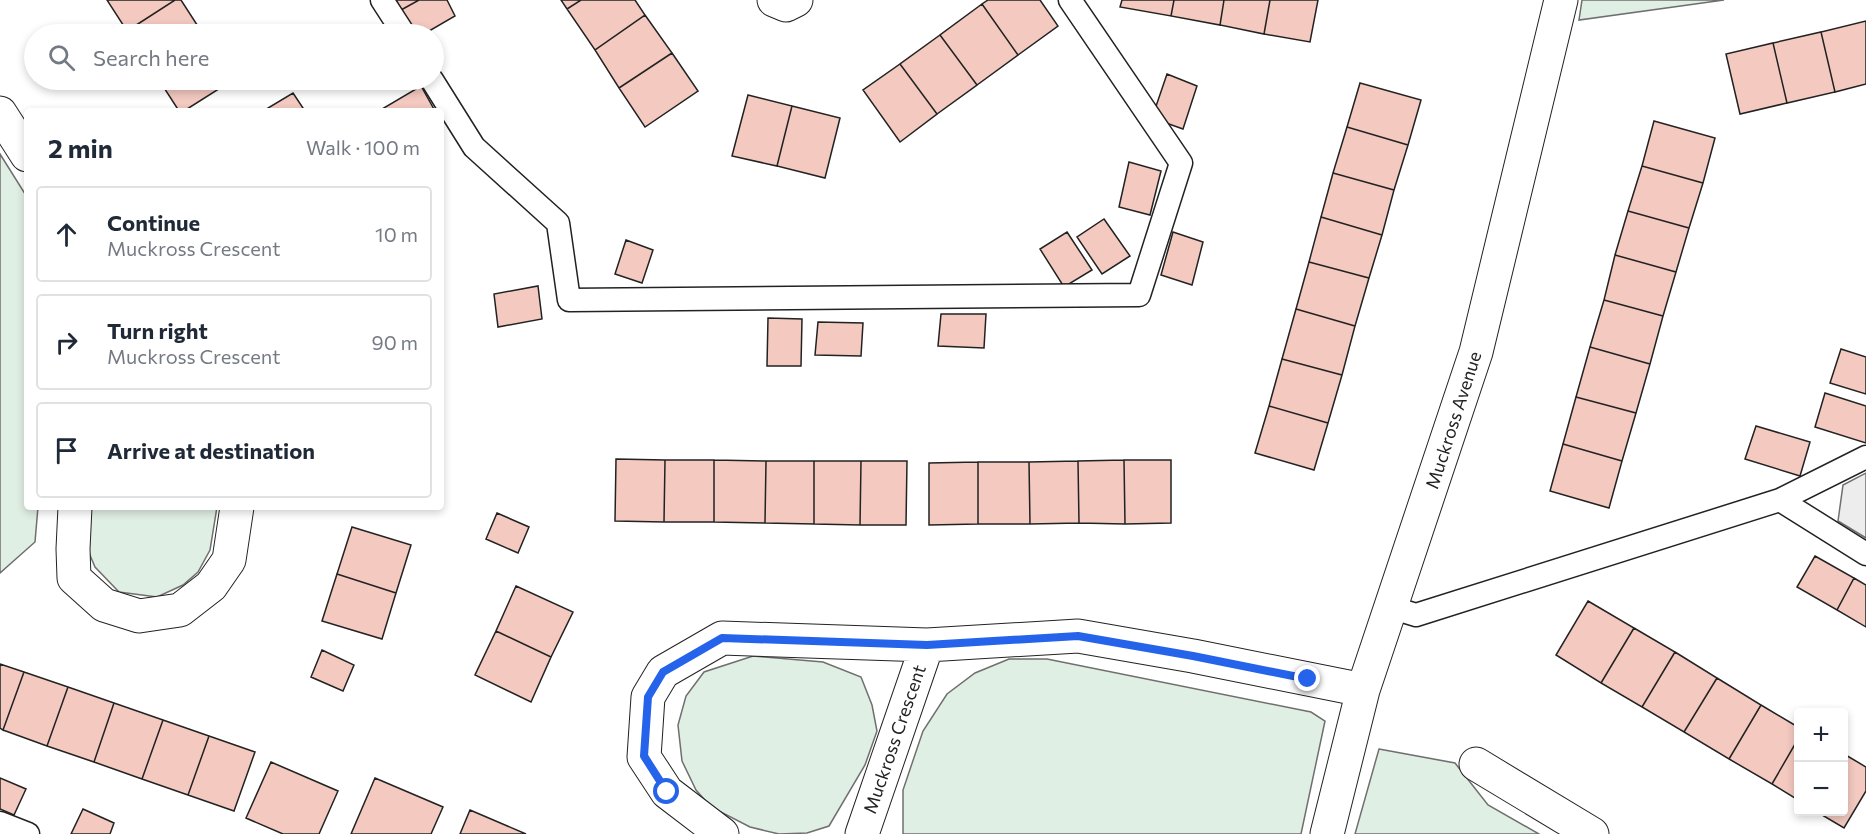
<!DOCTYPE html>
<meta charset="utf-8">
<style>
body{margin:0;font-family:Commissioner,sans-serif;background:#f2f2f3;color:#1f2937}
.controls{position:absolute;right:18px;bottom:18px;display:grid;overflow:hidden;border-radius:6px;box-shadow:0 3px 9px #0003}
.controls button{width:54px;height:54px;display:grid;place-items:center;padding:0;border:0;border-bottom:2px solid #e0e1e3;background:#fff;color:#1f2937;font:30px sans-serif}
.stop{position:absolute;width:18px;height:18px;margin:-14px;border:4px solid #2563eb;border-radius:50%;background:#fff}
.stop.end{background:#2563eb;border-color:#fff;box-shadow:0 2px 6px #0008}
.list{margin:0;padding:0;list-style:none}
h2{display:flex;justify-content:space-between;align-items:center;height:78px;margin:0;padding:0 24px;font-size:26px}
h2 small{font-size:20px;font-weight:400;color:#747a83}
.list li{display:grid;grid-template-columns:39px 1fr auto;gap:18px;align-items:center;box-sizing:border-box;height:96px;margin:0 12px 12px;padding:0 12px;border:2px solid #e0e1e3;border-radius:6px}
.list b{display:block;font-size:22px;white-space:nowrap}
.list p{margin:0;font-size:20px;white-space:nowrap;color:#747a83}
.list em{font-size:20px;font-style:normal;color:#747a83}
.icon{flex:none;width:33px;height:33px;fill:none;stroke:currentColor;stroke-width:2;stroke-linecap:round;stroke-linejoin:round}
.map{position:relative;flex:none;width:1866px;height:834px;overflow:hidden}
.search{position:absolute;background:#fff;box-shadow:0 3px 9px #0003;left:24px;top:24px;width:420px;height:66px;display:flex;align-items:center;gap:15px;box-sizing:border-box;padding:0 21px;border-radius:33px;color:#747a83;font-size:22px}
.panel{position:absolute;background:#fff;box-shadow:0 3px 9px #0003;left:24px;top:108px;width:420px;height:402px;border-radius:6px}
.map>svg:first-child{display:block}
.green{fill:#e0efe3;stroke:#6f6f6f;stroke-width:1.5}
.parking{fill:#ededed;stroke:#6f6f6f;stroke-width:1.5}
.building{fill:#f3c9c0;stroke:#222;stroke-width:1.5}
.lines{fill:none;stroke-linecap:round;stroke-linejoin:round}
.lane-casing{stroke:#222;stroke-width:25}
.street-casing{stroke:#222;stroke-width:35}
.lane{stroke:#fff;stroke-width:22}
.street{stroke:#fff;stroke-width:33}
.route{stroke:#2563eb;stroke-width:8}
.labels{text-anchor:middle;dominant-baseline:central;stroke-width:4.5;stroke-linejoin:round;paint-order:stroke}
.street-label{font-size:18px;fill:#222;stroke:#fff}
</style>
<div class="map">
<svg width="1866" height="834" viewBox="0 0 1866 834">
<rect width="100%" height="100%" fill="#fff"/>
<!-- green -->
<path class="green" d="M 1582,0 L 1724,0 L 1579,20 Z
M 0,154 L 27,197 L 27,507 L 38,507 L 35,542 L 0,573 Z
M 89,507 L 217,507 L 210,550 L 198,572 L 183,585 L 157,597 L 119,592 L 95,567 L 84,541 Z
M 753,656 L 823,662 L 861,677 L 872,705 L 877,731 L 865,765 L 829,826 L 807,833 L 779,834 L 750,827 L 711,807 L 696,790 L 682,761 L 678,725 L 686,696 L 704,672 Z
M 1009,659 L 1047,659 L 1311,712 L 1325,721 L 1301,834 L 903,834 L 903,790 L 923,731 L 947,694 L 975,673 Z
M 1379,749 L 1455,763 L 1488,805 L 1539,834 L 1355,834 Z"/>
<!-- parking -->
<path class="parking" d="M 1866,473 L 1866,538 L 1838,521 L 1843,485 Z"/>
<!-- building -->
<path class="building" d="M 107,0 L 175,0 L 127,31 Z
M 175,0 L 181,0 L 203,34 L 130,34 L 127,31 Z
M 396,0 L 419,0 L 401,10 Z
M 419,0 L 447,0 L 455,16 L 424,34 L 414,34 L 401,10 Z
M 561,0 L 581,0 L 567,9 Z
M 581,0 L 635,0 L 645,15 L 595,50 L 567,9 Z
M 988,0 L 1040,0 L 1058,26 L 1018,55 L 982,4 Z
M 1122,0 L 1174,0 L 1171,16 L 1120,7 Z
M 1174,0 L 1224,0 L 1220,25 L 1171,16 Z
M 1224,0 L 1270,0 L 1264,34 L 1220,25 Z
M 1270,0 L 1318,0 L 1310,42 L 1264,34 Z
M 982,4 L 1018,55 L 977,85 L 940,35 Z
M 645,15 L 672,53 L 619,88 L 595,50 Z
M 1866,21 L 1866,84 L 1835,92 L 1821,32 Z
M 1821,32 L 1835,92 L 1787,103 L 1773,43 Z
M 940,35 L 977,85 L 937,114 L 900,64 Z
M 1773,43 L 1787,103 L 1740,114 L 1726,54 Z
M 672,53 L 698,91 L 645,127 L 619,88 Z
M 900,64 L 937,114 L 900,142 L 863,90 Z
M 1167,74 L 1197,86 L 1183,129 L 1152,118 Z
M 159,80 L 233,80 L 184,111 L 179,111 Z
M 1360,83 L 1421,100 L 1408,145 L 1347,127 Z
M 421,86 L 435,111 L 383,111 L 382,109 Z
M 293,93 L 305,111 L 263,111 Z
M 748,95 L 792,106 L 777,166 L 732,156 Z
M 792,106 L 840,118 L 825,178 L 777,166 Z
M 1654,121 L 1715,138 L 1703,183 L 1642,166 Z
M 1347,127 L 1408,145 L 1394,190 L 1333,173 Z
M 1129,162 L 1161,171 L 1150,215 L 1119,207 Z
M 1642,166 L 1703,183 L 1689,228 L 1628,211 Z
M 1333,173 L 1394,190 L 1382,235 L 1321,217 Z
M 1628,211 L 1689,228 L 1676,272 L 1615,255 Z
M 1321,217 L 1382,235 L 1369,278 L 1309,262 Z
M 1104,219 L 1130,256 L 1102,274 L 1077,237 Z
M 1067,232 L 1092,270 L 1064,287 L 1040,249 Z
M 1173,232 L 1203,242 L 1192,285 L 1161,275 Z
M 626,240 L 653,250 L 642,283 L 615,274 Z
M 1615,255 L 1676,272 L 1663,316 L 1604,300 Z
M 1309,262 L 1369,278 L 1355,326 L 1296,309 Z
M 538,286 L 542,319 L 498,327 L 494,294 Z
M 1604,300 L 1663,316 L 1650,364 L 1590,347 Z
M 1296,309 L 1355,326 L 1342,375 L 1282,359 Z
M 941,314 L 986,314 L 984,348 L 938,346 Z
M 768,318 L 802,319 L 801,366 L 767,366 Z
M 818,322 L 863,323 L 861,356 L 815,355 Z
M 1590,347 L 1650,364 L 1636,413 L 1576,397 Z
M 1841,349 L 1866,357 L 1866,394 L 1830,383 Z
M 1282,359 L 1342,375 L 1328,423 L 1269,406 Z
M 1825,393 L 1866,406 L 1866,443 L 1815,427 Z
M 1576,397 L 1636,413 L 1622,461 L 1563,444 Z
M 1269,406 L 1328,423 L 1314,470 L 1255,453 Z
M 1756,426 L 1810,442 L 1800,476 L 1745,459 Z
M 1563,444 L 1622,461 L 1609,508 L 1550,491 Z
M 616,459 L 665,460 L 664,522 L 615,521 Z
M 665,460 L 714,460 L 714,522 L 664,522 Z
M 714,460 L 766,461 L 765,523 L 714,522 Z
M 1124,460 L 1125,524 L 1079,523 L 1078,461 Z
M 1124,460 L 1171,460 L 1171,523 L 1125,524 Z
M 766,461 L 814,461 L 814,524 L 765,523 Z
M 814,461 L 861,461 L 860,525 L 814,524 Z
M 861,461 L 907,461 L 906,525 L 860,525 Z
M 1078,461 L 1079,523 L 1030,524 L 1029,462 Z
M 978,462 L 978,524 L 929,525 L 929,463 Z
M 978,462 L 1029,462 L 1030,524 L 978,524 Z
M 497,513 L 529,527 L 518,553 L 486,539 Z
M 352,527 L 411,545 L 396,593 L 337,574 Z
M 1815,556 L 1854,578 L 1837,610 L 1797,587 Z
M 337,574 L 396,593 L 382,639 L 322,621 Z
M 1854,578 L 1866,585 L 1866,627 L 1837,610 Z
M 516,586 L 573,612 L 551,657 L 496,631 Z
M 1588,601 L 1634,628 L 1601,683 L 1556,655 Z
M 1634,628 L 1675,652 L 1642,707 L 1601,683 Z
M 496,631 L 551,657 L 531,702 L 475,675 Z
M 322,650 L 354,665 L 343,691 L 311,677 Z
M 1675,652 L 1717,678 L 1684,732 L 1642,707 Z
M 0,664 L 24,672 L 3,730 L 0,728 Z
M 24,672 L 68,687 L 47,746 L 3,730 Z
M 1717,678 L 1761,705 L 1729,759 L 1684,732 Z
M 68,687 L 114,703 L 94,762 L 47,746 Z
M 114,703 L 163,720 L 142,779 L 94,762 Z
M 1761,705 L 1798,727 L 1798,739 L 1772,784 L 1729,759 Z
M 163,720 L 209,736 L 188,795 L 142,779 Z
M 209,736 L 255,752 L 234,811 L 188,795 Z
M 1798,739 L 1798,800 L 1772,784 Z
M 1844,754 L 1866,767 L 1866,791 L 1844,828 L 1817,812 L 1844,812 Z
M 271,762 L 338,791 L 319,834 L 283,834 L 246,818 Z
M 0,778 L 26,789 L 14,815 L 0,809 Z
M 375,778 L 443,807 L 431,834 L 351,834 Z
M 83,809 L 114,823 L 110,834 L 71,834 Z
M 470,810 L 526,834 L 460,834 Z"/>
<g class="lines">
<defs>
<path id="lane" d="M 382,0 L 404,34
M 432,80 L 474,147 L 558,223 L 569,300 L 1139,295 L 1181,163 L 1070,0
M 1780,500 L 1866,457
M 1390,607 L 1416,615 L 1780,500 L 1866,554
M 0,823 L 28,834"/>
<path id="street" d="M 774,0 L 786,5 L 796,0
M 0,113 L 27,155
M 75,507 L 73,549 L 74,578 L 104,605 L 139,616 L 180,610 L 211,586 L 229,560 L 237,507
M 1476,764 L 1592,834
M 722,834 L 667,792 L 644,757 L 648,697 L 663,672 L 722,638 L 927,645 L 1078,636 L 1193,656 L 1363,690
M 862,834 L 927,645
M 1327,834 L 1363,690 L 1476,352 L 1561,0"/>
</defs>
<!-- lane casing -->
<use href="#lane" class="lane-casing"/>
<!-- street casing -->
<use href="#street" class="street-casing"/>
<!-- lane -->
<use href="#lane" class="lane"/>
<!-- street -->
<use href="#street" class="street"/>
</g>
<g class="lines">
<!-- route -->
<path class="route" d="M 667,792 L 644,756 L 648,697 L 663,672 L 722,638 L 927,645 L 1078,636 L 1193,656 L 1308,679"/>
</g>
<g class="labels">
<!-- street labels -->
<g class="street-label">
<text transform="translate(1453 420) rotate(-72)">Muckross Avenue</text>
<text transform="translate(894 739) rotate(-71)">Muckross Crescent</text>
</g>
</g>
</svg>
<div class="controls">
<button>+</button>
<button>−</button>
</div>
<div class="stop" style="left:667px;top:792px"></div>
<div class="stop end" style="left:1308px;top:679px"></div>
<div class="search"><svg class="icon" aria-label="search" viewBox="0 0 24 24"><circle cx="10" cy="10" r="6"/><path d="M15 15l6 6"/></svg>Search here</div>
<section class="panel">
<h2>2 min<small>Walk · 100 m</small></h2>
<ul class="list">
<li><svg class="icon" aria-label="ahead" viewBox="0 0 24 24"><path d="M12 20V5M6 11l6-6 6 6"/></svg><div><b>Continue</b><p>Muckross Crescent</p></div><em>10 m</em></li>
<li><svg class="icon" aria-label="right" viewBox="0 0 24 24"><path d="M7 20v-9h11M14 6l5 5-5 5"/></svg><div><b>Turn right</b><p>Muckross Crescent</p></div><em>90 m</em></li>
<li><svg class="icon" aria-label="arrive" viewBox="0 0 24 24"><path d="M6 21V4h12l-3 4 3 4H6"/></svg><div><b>Arrive at destination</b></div></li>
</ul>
</section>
</div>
